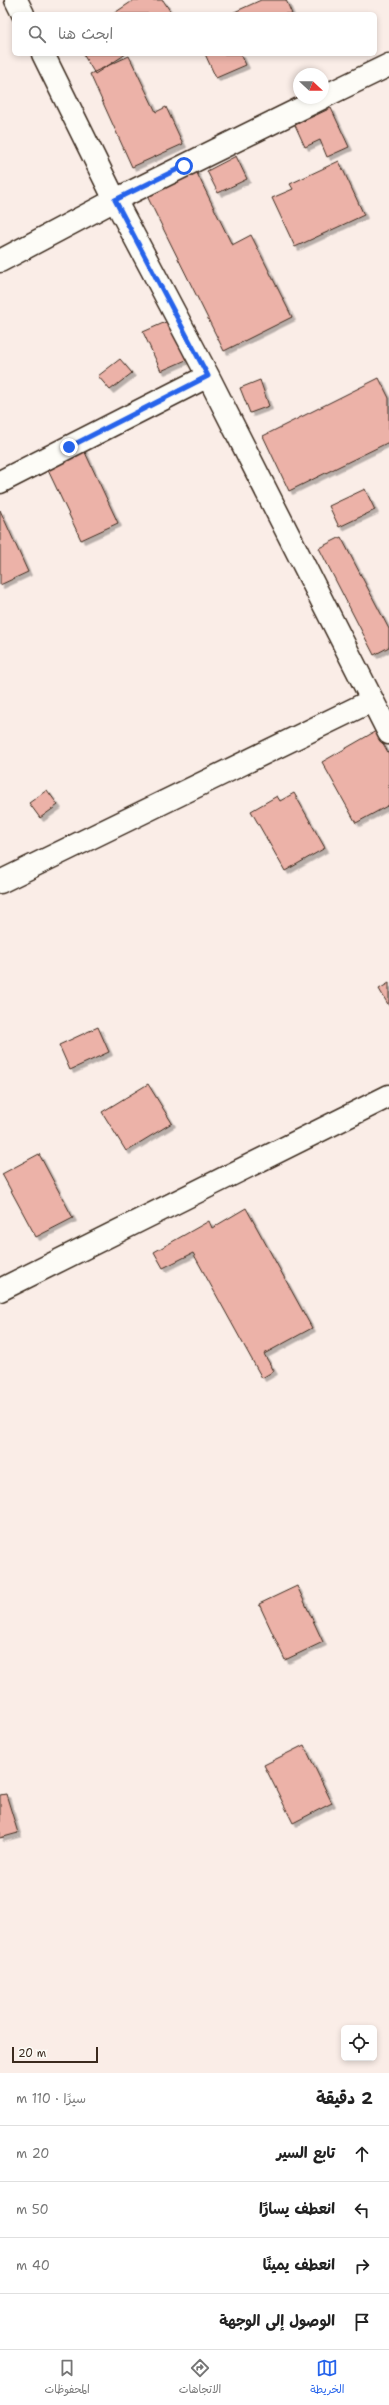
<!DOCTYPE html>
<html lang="ar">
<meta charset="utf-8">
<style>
body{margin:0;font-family:"Shantell Sans","Playpen Sans Arabic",sans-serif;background:#f6f6f6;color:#222;direction:rtl}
.controls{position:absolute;right:12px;bottom:12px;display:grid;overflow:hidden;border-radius:6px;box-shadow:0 2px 6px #0003}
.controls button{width:36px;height:36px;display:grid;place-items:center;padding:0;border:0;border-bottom:1px solid #e0e0e0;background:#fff;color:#222;font:20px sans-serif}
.compass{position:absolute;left:293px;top:68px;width:36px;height:36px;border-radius:50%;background:#fff;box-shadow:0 2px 6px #0003;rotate:112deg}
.scale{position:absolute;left:12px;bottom:10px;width:86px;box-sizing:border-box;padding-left:4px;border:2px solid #3b2a1e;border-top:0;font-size:11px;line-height:14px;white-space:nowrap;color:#3b2a1e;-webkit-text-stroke:3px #fdfcf7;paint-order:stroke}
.stop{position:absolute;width:12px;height:12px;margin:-9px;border:3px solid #2563eb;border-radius:50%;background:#fff}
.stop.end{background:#2563eb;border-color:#fff;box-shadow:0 1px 4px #0008}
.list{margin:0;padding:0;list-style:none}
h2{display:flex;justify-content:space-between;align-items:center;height:52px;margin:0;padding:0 16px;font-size:17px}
h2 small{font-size:13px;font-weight:400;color:#767676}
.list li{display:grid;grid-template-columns:26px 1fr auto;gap:12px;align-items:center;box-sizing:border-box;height:56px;padding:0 16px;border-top:1px solid #e0e0e0}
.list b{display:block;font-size:15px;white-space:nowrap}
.list em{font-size:13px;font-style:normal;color:#767676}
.icon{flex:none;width:22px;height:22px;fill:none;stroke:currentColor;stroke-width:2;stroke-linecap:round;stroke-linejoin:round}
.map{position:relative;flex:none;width:389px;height:2073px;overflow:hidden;direction:ltr}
.search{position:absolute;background:#fff;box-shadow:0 2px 6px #0003;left:12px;right:12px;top:12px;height:44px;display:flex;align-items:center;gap:10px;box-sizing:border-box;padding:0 14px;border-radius:6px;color:#767676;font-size:15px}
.sheet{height:276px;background:#fff}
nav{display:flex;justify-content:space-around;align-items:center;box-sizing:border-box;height:56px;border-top:1px solid #e0e0e0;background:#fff;font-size:11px;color:#767676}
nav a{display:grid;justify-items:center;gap:2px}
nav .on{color:#2563eb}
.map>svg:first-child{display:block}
.building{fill:#ecb2a8;stroke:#3b2a1e;filter:url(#shadow)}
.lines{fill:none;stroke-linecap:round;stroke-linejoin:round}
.street-casing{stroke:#3b2a1e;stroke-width:25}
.street{stroke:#fdfcf7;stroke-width:22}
.route{stroke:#2563eb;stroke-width:5}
</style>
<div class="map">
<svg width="389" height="2073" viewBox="0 0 389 2073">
<defs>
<filter id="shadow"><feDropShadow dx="3.5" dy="3.5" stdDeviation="0" flood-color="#0004"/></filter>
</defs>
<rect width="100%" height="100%" fill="#faede7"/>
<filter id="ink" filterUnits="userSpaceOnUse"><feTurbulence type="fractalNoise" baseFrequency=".025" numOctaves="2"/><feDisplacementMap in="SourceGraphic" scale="8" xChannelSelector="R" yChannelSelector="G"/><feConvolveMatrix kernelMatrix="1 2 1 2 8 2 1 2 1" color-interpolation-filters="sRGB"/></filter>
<g filter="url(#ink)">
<!-- building -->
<path class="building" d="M 134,0 L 163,0 L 172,14 L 113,14 Z
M 261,0 L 286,0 L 292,14 L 230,14 Z
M 83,54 L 126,54 L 95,74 Z
M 205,54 L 241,54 L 246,65 L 216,78 Z
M 129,56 L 156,112 L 166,107 L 183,144 L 132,167 L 90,74 Z
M 331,108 L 349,147 L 327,157 L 320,140 L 305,147 L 295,125 Z
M 236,156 L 247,179 L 218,193 L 207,171 Z
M 339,161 L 364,215 L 295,247 L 272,198 L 293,189 L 290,184 Z
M 195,169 L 232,245 L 251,235 L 292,317 L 224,351 L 146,194 Z
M 168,321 L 186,360 L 161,371 L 143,332 Z
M 120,359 L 132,373 L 110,390 L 98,376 Z
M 379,378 L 389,398 L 389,442 L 289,491 L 263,436 Z
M 260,380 L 269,406 L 250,413 L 240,388 Z
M 83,448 L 118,523 L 81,540 L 46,466 Z
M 365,489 L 375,510 L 339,527 L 329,506 Z
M 0,510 L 28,572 L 0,585 Z
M 341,537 L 389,629 L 389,647 L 374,655 L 319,548 Z
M 376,731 L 389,754 L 389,805 L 356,823 L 322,762 Z
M 47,790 L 58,805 L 40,818 L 29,803 Z
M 294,793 L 325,848 L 285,871 L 251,811 L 277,796 L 280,801 Z
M 389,983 L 389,1006 L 379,989 Z
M 98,1027 L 109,1052 L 70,1070 L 59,1045 Z
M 148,1084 L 172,1123 L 126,1151 L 102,1112 Z
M 39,1154 L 73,1218 L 36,1237 L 2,1174 Z
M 246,1208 L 312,1328 L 264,1354 L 274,1371 L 262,1378 L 193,1253 L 163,1268 L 154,1252 L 209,1221 L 212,1228 Z
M 297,1586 L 323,1642 L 285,1660 L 259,1604 Z
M 304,1745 L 332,1803 L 293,1823 L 264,1765 Z
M 6,1794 L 18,1833 L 0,1838 L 0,1795 Z"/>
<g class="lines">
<defs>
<path id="street" d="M 16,0 L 23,14
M 43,54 L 115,200 L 208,376 L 389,733
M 323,97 L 389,65
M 0,261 L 115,200 L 322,98
M 0,482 L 208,376
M 0,882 L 371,701
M 0,1290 L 389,1096"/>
</defs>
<!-- street casing -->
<use href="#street" class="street-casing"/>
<!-- street -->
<use href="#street" class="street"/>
</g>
</g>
<g class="lines" filter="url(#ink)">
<!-- route -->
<path class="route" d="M 69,447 L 208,376 L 115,200 L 184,166"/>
</g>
</svg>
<div class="controls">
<button><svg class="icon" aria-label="locate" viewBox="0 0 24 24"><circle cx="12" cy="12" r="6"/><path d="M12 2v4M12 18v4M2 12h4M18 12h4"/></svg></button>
</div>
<svg class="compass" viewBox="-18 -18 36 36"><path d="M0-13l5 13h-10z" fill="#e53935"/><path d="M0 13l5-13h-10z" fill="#767676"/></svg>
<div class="scale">20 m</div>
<div class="stop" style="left:184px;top:166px"></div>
<div class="stop end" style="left:69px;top:447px"></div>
<div class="search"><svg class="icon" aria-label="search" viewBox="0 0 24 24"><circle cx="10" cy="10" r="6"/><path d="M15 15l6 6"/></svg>ابحث هنا</div>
</div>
<section class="sheet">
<h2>2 دقيقة<small>سيرًا · 110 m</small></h2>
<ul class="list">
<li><svg class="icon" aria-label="ahead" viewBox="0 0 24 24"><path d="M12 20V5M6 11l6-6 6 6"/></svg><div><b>تابع السير</b></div><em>20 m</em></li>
<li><svg class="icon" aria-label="left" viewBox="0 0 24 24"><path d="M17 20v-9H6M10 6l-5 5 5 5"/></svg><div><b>انعطف يسارًا</b></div><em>50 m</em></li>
<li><svg class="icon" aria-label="right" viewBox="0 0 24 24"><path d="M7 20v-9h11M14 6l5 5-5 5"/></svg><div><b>انعطف يمينًا</b></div><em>40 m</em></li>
<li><svg class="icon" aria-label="arrive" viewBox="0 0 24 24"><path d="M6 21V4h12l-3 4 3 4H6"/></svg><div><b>الوصول إلى الوجهة</b></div></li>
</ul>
</section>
<nav>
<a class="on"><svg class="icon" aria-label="map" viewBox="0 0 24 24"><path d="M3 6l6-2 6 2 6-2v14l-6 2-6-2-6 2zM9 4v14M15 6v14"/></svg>الخريطة</a>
<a><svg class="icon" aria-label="directions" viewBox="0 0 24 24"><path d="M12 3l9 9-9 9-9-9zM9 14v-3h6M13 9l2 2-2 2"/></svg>الاتجاهات</a>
<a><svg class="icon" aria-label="saved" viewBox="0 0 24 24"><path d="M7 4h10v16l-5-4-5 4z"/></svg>المحفوظات</a>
</nav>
